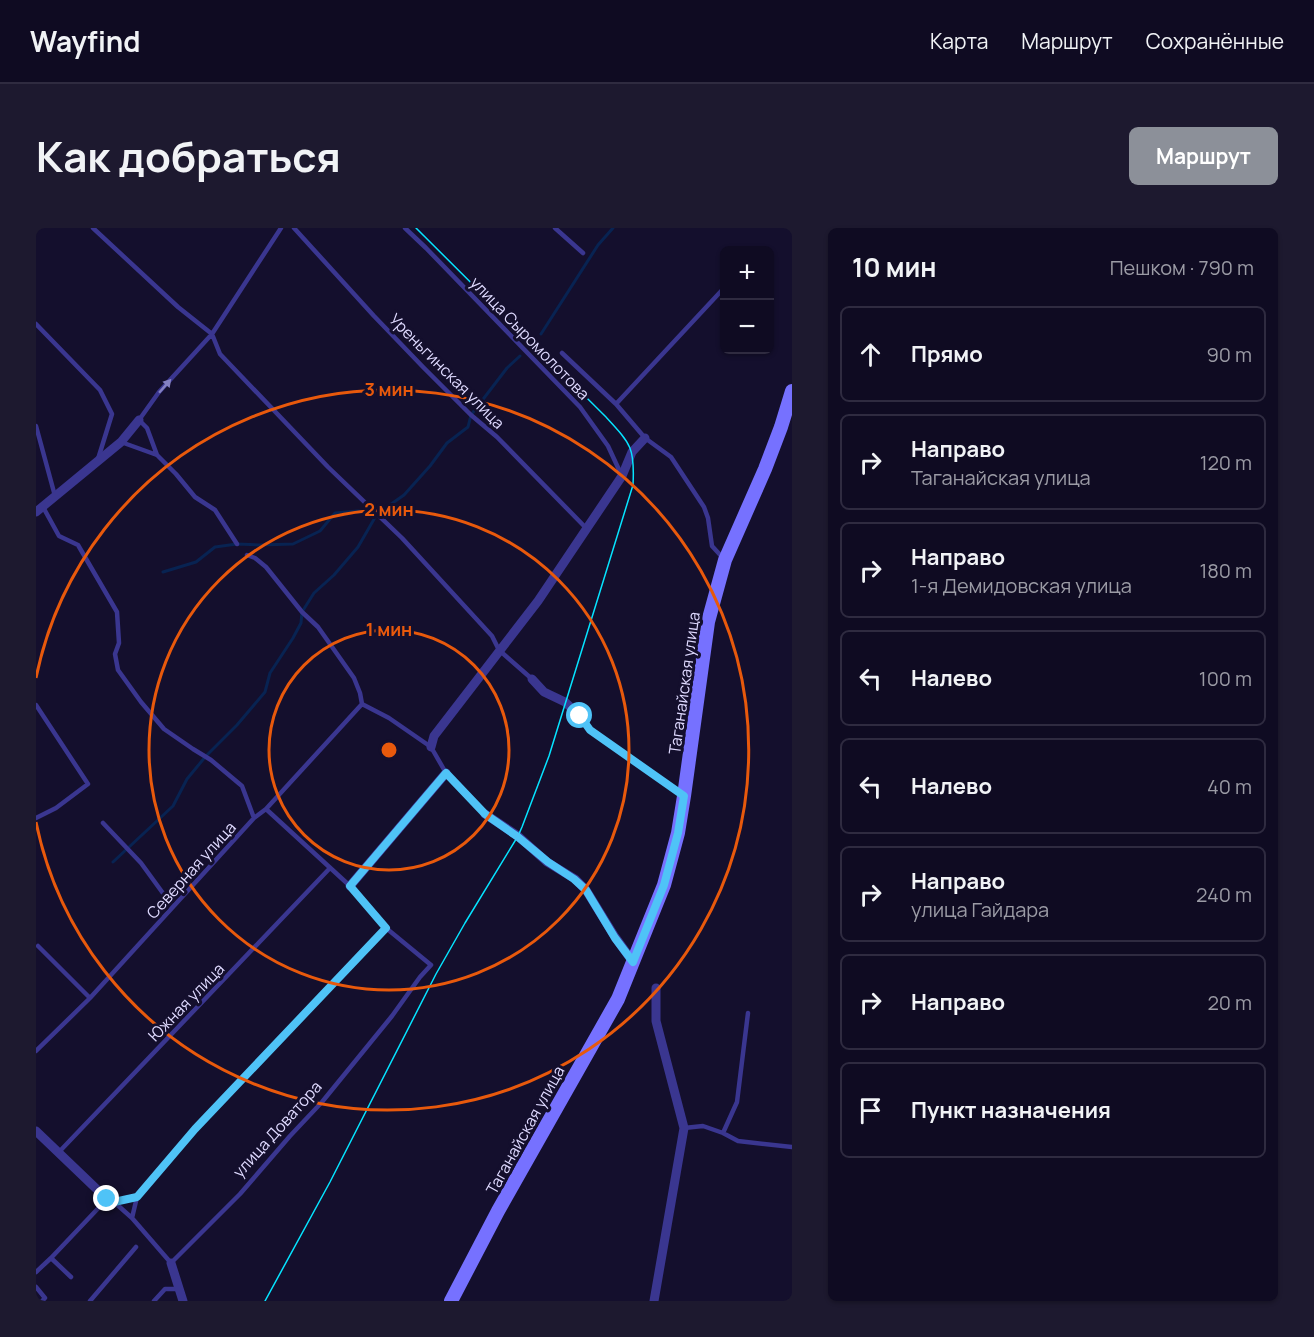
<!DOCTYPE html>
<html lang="ru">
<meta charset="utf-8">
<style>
body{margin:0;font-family:Manrope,sans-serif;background:#1d192f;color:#f1f3f6}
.controls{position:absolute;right:18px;top:18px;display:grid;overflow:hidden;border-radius:9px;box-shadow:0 2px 4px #0004}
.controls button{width:54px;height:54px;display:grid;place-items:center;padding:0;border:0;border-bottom:2px solid #2f2b40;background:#0f0b22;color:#f1f3f6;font:30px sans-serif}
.stop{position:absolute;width:18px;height:18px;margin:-14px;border:4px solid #4fc3f7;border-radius:50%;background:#fff}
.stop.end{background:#4fc3f7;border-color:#fff;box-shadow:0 2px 6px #0008}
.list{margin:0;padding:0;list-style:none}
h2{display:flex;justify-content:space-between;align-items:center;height:78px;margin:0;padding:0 24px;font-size:26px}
h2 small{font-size:20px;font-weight:400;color:#9b9ba5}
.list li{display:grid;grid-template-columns:39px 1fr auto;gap:18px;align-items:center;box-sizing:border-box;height:96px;margin:0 12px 12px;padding:0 12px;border:2px solid #2f2b40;border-radius:9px}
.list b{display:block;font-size:22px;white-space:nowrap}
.list p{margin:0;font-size:20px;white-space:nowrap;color:#9b9ba5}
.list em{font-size:20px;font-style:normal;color:#9b9ba5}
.icon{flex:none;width:33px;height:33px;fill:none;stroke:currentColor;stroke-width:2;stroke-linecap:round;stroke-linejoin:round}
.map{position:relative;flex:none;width:756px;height:1073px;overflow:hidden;border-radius:9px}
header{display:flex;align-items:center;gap:36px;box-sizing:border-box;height:84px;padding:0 30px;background:#0f0b22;border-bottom:2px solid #2f2b40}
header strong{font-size:28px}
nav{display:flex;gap:33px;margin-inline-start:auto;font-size:21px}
.intro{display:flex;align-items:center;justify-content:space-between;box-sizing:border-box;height:144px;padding:0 36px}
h1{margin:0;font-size:42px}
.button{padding:15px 27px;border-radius:9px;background:#8c9099;color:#fff;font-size:21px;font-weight:700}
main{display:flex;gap:36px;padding:0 36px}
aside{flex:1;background:#0f0b22;border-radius:9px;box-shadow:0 2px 4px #0004}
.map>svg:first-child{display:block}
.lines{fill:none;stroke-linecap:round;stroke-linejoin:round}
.stream{stroke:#082352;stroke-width:3}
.lane{stroke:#3a3690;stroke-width:4.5}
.street{stroke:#3a3690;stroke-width:9}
.secondary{stroke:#7671ff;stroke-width:14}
.tram{stroke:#06e4ff;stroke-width:1.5}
.oneway{fill:#8480c2}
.route{stroke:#4fc3f7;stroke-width:8}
.ring{fill:none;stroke:#e8590c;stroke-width:3}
.labels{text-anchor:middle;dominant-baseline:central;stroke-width:6;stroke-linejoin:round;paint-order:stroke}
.street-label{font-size:16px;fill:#dfdaff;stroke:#140f2d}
.centre{fill:#e8590c;stroke:#140f2d;stroke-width:3}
.ring-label{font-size:18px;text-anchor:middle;font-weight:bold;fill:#e8590c;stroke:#140f2d;stroke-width:6;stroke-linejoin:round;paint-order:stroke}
</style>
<header>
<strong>Wayfind</strong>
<nav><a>Карта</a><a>Маршрут</a><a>Сохранённые</a></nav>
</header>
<div class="intro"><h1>Как добраться</h1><a class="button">Маршрут</a></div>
<main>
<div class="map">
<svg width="756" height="1073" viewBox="0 0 756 1073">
<rect width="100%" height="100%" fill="#140f2d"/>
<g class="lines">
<!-- stream -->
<path class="stream" d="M 505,106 L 562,17 L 577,0
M 127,344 L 160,334 L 179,319 L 201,316 L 224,317 L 257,316 L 284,303 L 299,285 L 322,283 L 340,286
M 77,634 L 137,578 L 151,551 L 170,528 L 201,497 L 229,464 L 234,445 L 257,410 L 265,395 L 266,384 L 278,365 L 298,347 L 322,319 L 341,286 L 368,267 L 394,238 L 411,215 L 432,199 L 435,187 L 471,140 L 484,128"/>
<!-- lane -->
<path class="lane" d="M 57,0 L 142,79 L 176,106 L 184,126 L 292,239 L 366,310 L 456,408 L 463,422 L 496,451
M 258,0 L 338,88 L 387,139 L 435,187 L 461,209 L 551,301
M 369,0 L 390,20 L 544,179 L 572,218 L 585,246
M 519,0 L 547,25
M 720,22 L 721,22
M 0,96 L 64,162 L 76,186 L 62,231
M 526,125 L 580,176 L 609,210 L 635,229 L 668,279 L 672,290 L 676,318 L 687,330
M 580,176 L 688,60
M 0,198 L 19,268
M 85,214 L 121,227 L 140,246 L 159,269 L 179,282 L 201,316
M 121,227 L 111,200 L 103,192 L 123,164 L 176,106 L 245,0
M 7,279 L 23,308 L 42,317 L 81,384 L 83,415 L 79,426 L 82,442 L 105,474 L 128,501 L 157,521 L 175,532 L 206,558 L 218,590
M 211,327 L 219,330 L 230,339 L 266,384 L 282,399 L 318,450 L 324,465 L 326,476 L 353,490 L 395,519 L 410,545 L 449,586
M 0,477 L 52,556 L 20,580 L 0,590
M 544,488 L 554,502 L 646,566
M 67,595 L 105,635 L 137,679
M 2,718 L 54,770
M 0,823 L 54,770 L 218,590 L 230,581 L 326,476
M 648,900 L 667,898 L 687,905 L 702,913 L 756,919
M 687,905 L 701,874 L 712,785
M 23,924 L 294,640
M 78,974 L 96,990 L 135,1035 L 204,966 L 254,908 L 286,874 L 356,788 L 384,749 L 395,737 L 350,700 L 314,658 L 230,581
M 96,990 L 101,969 L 159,901 L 350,700
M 0,1044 L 15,1030
M 35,1049 L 15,1030 L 71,971 L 78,974 L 101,969
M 0,1059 L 9,1070 L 6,1073
M 54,1073 L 100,1019
M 118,1073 L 129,1061 L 143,1061"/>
<!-- street -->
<path class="street" d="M 0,284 L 85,214 L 103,192
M 496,451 L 508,464 L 529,474 L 544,488
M 395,519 L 398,508 L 502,373 L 586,248 L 596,224 L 609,210
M 449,586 L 482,608 L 511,634 L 539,651 L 550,662 L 579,709 L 597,734
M 314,658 L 410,545
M 0,903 L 71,971
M 135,1035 L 147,1073
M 618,1073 L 648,900 L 620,793 L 620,760"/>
<!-- secondary -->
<path class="secondary" d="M 415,1073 L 462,983 L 582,771 L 628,657 L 642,605 L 648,568 L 672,394 L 689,332 L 729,241 L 745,199 L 756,163"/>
<!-- tram -->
<path class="tram" d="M 229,1073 L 294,954 L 400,746 L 429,695 L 482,608 L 486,599 L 513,528 L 597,257 C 599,220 595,216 570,189 L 380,0"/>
</g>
<!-- one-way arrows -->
<defs><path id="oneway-solid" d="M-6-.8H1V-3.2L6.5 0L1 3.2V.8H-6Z" transform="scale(1.5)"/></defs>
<use class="oneway" href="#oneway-solid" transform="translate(129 158) rotate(-49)"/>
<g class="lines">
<!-- route -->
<path class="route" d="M 71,971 L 78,974 L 101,969 L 159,901 L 350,700 L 314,658 L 410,545 L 449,586 L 482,609 L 512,634 L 538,651 L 550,662 L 579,710 L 597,734 L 628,657 L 642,605 L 648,568 L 554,502 L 544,488"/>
</g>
<!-- distance rings -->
<g class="ring">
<circle cx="353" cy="522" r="120"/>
<circle cx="353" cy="522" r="240"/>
<path d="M0 450A360 360 0 1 1 0 594"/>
</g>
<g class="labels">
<!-- street labels -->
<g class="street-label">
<text transform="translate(494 110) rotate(46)">улица Сыромолотова</text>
<text transform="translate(411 143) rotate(45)">Уреньгинская улица</text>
<text transform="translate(648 455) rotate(-82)">Таганайская улица</text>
<text transform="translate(155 642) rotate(-48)">Северная улица</text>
<text transform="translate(150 774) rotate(-46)">Южная улица</text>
<text transform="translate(241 901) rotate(-48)">улица Доватора</text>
<text transform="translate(489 902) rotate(-61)">Таганайская улица</text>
</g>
</g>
<circle cx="353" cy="522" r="9" class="centre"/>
<g class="ring-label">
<text x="353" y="168">3 мин</text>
<text x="353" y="288">2 мин</text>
<text x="353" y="408">1 мин</text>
</g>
</svg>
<div class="controls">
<button>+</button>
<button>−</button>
</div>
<div class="stop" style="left:544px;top:488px"></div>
<div class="stop end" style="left:71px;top:971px"></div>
</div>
<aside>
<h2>10 мин<small>Пешком · 790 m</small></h2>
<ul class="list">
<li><svg class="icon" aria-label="ahead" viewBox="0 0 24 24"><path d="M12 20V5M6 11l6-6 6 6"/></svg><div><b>Прямо</b></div><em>90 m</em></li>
<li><svg class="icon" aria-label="right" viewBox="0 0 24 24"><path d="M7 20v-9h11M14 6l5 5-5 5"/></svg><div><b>Направо</b><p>Таганайская улица</p></div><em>120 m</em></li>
<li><svg class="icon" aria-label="right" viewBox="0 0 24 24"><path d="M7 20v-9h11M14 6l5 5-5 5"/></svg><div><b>Направо</b><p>1-я Демидовская улица</p></div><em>180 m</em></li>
<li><svg class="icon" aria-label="left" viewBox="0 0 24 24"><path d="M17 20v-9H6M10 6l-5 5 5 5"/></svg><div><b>Налево</b></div><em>100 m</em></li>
<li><svg class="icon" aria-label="left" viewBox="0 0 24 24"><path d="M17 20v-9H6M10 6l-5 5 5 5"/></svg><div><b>Налево</b></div><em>40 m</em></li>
<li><svg class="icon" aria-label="right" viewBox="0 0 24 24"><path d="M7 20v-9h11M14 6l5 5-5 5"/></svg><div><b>Направо</b><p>улица Гайдара</p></div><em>240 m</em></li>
<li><svg class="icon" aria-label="right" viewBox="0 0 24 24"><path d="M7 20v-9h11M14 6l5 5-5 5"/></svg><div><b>Направо</b></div><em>20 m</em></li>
<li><svg class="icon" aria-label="arrive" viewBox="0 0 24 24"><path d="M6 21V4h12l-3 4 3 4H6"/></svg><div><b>Пункт назначения</b></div></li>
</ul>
</aside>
</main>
